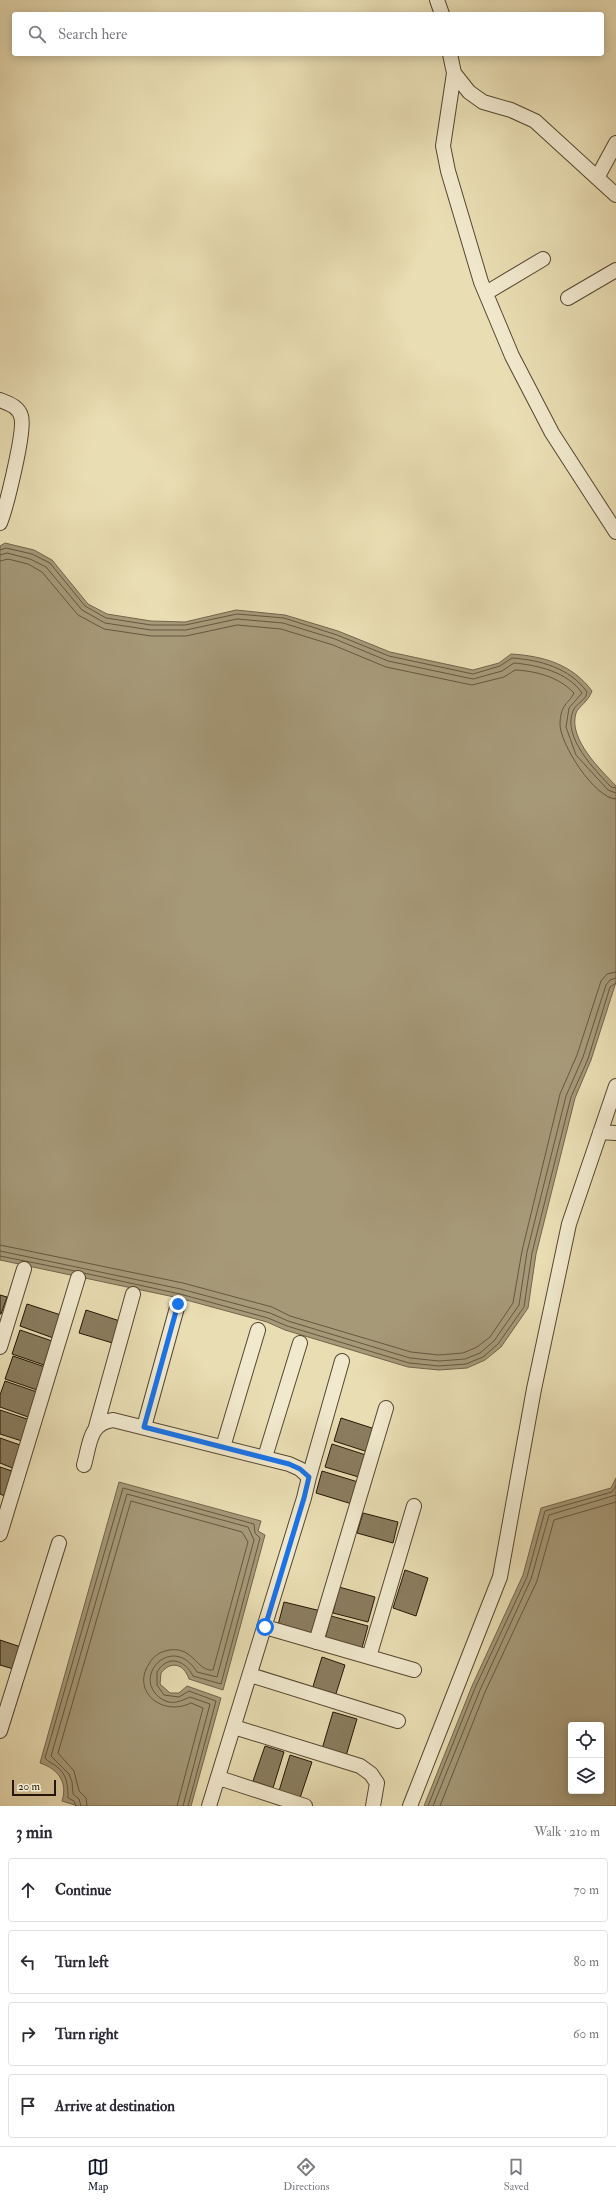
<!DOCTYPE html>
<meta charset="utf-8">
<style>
body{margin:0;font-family:"IM FELL Double Pica",serif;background:#f2f2f3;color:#2b2b33}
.controls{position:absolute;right:12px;bottom:12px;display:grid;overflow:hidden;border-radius:4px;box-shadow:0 2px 10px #0003}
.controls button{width:36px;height:36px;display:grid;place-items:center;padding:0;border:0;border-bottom:1px solid #e1e1e2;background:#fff;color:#2b2b33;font:20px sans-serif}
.scale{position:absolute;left:12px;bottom:10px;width:44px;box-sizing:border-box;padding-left:4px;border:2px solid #241505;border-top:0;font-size:11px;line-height:14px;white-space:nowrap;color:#241505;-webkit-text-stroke:3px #f1e9ce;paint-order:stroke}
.stop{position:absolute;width:12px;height:12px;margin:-9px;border:3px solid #1a73e8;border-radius:50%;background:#fff}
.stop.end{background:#1a73e8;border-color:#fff;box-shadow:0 1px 4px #0008}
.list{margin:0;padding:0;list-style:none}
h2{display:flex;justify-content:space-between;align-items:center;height:52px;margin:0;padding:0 16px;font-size:17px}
h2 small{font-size:13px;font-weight:400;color:#7c7c81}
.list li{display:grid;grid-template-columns:26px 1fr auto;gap:12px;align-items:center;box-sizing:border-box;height:64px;margin:0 8px 8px;padding:0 8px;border:1px solid #e1e1e2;border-radius:4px}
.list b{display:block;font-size:15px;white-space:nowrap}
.list em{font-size:13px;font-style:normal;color:#7c7c81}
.icon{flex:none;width:22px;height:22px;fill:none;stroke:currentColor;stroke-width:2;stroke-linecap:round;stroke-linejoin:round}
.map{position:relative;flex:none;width:616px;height:1806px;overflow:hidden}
.search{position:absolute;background:#fff;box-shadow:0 2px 10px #0003;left:12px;right:12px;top:12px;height:44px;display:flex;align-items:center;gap:10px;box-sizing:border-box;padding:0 14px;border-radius:4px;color:#7c7c81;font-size:15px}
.sheet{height:340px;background:#fff}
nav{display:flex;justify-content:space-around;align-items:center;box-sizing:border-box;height:56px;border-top:1px solid #e1e1e2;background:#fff;font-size:11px;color:#7c7c81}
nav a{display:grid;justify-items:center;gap:2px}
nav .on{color:#111827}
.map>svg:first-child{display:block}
.water{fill:#a69978;stroke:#72644a;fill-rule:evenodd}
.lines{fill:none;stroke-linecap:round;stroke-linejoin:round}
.shore{stroke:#65573e;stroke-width:1}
.building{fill:#8a7d5f;stroke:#241505}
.minor-casing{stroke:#554730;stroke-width:16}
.minor{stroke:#f1e9ce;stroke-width:14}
.route{stroke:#1a73e8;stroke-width:5}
</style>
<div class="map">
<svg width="616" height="1806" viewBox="0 0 616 1806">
<rect width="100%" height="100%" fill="#e9ddb3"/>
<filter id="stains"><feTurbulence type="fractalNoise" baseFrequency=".005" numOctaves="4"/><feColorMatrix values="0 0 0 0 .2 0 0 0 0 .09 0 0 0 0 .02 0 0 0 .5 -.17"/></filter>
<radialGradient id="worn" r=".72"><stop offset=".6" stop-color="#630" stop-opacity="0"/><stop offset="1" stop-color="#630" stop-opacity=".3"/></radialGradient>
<!-- water -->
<path class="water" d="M 5,543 L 34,550 L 52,560 L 88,604 L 107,614 L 151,621 L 185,622 L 236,610 L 285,615 L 338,631 L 390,652 L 473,670 L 499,663 L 511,654 C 543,656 572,664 592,691 C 588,702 579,706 576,713 C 568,739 600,769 616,786 L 616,982 L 591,1060 L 575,1098 L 536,1254 L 528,1308 L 501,1347 L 485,1360 L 467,1368 L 439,1370 L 408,1367 L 285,1330 L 267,1322 L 179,1298 L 0,1260 L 0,546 Z
M 616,1478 L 616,1806 L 424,1806 L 472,1686 L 523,1575 L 541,1508 L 611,1488 ZM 571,1725 L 601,1725 L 601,1791 L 571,1791 Z
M 119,1482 L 261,1521 L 258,1531 L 265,1535 L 223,1690 L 189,1679 C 184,1664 171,1660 161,1673 L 160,1684 L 170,1693 L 179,1693 L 187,1686 L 221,1698 L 191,1806 L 78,1806 L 62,1801 C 68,1782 58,1769 40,1763 Z"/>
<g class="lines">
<!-- shore -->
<path class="shore" d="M 0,550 L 6,548 L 32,554 L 50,563 L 85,606 L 106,618 L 151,625 L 185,625 L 237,614 L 284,618 L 337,635 L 389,656 L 473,674 L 500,666 L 512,658 C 540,660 570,668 587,692 C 586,701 576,703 573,711 C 562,737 595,770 611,787 L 616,788
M 0,555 L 7,553 L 30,559 L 46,567 L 82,610 L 105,623 L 151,630 L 186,630 L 237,619 L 283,623 L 335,639 L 388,661 L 473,679 L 502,671 L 514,663 C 537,665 568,672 582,693 L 569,708 L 566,727 L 576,755 L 608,790 L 616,793
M 0,561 L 8,559 L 28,564 L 42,572 L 78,615 L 104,629 L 151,636 L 186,636 L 237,625 L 281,629 L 333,645 L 386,667 L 472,685 L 504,677 L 515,670 C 536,671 559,677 574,693 C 568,705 561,703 560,723 C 559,743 595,799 616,799
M 0,1245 L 183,1283 L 272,1307 L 290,1316 L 411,1352 L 439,1355 L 463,1353 L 477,1347 L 490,1337 L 513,1303 L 522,1251 L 560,1094 L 577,1055 L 601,981 L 607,974 L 616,972
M 0,1251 L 181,1289 L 270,1313 L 288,1321 L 410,1358 L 439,1361 L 465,1359 L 480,1353 L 494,1341 L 519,1305 L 527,1252 L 566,1096 L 583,1057 L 606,985 L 610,980 L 616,978
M 0,1256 L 75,1271
M 84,1273 L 180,1294 L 268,1318 L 287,1326 L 409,1363 L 439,1366 L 466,1364 L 483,1357 L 498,1344 L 524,1307 L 532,1253 L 571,1097 L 588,1059 L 610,987 L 616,983
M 76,1806 L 74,1801 L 68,1798 C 68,1785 67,1774 56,1766 C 52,1763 48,1762 45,1758 L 123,1488 L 254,1524 L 255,1533 L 260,1538 L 221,1684 L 193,1676 C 185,1660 168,1654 157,1672 L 157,1685 L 164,1695 L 179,1697 L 189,1691 L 216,1701 L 188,1806
M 81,1806 L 79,1799 L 73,1794 L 72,1782 L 69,1774 L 51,1756 L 127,1494 L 248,1527 L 254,1540 L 217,1677 L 197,1672 C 173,1633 132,1675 159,1697 C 170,1706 179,1702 190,1697 L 210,1704 L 183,1806
M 87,1806 L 86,1798 L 79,1791 L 74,1771 L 58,1753 L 131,1501 L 242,1532 L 248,1542 L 213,1670 C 196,1672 193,1643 165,1651 C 158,1653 152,1658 149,1664 C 131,1691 162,1717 191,1703 L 203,1708 L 177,1806
M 428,1806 L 475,1688 L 527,1577 L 545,1511 L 612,1492 L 616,1486
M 433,1806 L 480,1690 L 531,1579 L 549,1515 L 616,1495
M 440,1806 L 485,1692 L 537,1581 L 554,1520 L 616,1502"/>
</g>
<!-- building -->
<path class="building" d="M 0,1295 L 7,1297 L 1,1314 L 0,1314 Z
M 27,1304 L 64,1316 L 56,1339 L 20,1326 Z
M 86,1310 L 123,1322 L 116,1344 L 79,1333 Z
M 20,1330 L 55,1342 L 47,1366 L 12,1354 Z
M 13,1356 L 48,1368 L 40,1391 L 5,1379 Z
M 5,1381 L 40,1393 L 31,1418 L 0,1407 L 0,1395 Z
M 0,1410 L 33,1421 L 25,1442 L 0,1434 Z
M 341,1418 L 378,1430 L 371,1453 L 334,1441 Z
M 0,1438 L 23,1446 L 15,1469 L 0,1463 Z
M 332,1444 L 369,1456 L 362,1478 L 325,1467 Z
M 0,1467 L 15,1472 L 7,1497 L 0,1494 Z
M 322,1471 L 358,1482 L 352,1504 L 316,1493 Z
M 363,1513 L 398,1522 L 393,1543 L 357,1533 Z
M 405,1570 L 428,1578 L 416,1616 L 393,1608 Z
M 339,1587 L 375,1597 L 368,1622 L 333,1613 Z
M 284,1602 L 321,1611 L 315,1634 L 278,1625 Z
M 331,1616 L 368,1626 L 362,1648 L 325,1639 Z
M 0,1640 L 24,1648 L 17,1670 L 0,1665 Z
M 322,1657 L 345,1665 L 334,1700 L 311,1693 Z
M 333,1712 L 357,1719 L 346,1756 L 322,1749 Z
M 265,1746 L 284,1752 L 273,1788 L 253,1781 Z
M 290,1755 L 312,1762 L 300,1798 L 279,1791 Z"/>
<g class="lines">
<defs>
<path id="minor" d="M 437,0 L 442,14
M 450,54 L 454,73 L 469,92 L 483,102 L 511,110 L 535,121 L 616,195
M 454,73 L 443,146 L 448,171 L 481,282 L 512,356 L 552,433 L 616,532
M 597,178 L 616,143
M 486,293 L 543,259
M 568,298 L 616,270
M 0,400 C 9,404 18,406 21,416 C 26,429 6,508 0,523
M 600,1132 L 616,1133
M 0,1347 L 24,1269
M 96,1427 L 133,1294
M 144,1427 L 178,1304
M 223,1447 L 258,1330
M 265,1457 L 300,1343
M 84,1465 C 90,1444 89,1423 113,1420 L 289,1464 L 300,1469 L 309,1477 L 304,1498 L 209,1806
M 309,1477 L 342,1361
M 0,1534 L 78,1278
M 265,1627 L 414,1670
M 316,1642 L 386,1408
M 369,1657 L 414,1506
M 250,1675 L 398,1721
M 234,1727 L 360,1766 L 371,1774 L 377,1783 L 373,1806
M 0,1731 L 59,1543
M 219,1778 L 305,1806
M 410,1806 L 500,1577 L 534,1389 L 569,1224 L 616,1086"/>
</defs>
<!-- minor casing -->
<use href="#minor" class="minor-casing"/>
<!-- minor -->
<use href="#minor" class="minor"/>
</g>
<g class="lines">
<!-- route -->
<path class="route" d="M 178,1304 L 144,1427 L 289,1464 L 300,1469 L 309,1477 L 304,1498 L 265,1627"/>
</g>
<rect width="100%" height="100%" filter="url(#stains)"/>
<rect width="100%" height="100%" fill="url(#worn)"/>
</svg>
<div class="controls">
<button><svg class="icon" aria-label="locate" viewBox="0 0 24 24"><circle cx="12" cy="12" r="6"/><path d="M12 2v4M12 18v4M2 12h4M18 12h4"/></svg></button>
<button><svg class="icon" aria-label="layers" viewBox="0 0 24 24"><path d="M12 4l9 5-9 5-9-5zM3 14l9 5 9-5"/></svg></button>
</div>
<div class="scale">20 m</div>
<div class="stop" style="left:265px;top:1627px"></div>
<div class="stop end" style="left:178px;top:1304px"></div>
<div class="search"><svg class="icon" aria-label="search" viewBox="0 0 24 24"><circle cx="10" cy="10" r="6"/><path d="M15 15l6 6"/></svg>Search here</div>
</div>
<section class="sheet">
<h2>3 min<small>Walk · 210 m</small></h2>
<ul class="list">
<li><svg class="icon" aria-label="ahead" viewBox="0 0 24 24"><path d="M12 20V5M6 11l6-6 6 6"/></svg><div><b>Continue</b></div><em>70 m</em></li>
<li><svg class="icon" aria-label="left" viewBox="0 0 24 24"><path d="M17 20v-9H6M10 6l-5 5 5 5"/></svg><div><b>Turn left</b></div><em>80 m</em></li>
<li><svg class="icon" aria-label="right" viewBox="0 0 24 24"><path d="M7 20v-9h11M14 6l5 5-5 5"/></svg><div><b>Turn right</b></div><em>60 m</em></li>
<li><svg class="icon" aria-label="arrive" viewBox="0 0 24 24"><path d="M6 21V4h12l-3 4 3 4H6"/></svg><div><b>Arrive at destination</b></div></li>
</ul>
</section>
<nav>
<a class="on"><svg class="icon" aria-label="map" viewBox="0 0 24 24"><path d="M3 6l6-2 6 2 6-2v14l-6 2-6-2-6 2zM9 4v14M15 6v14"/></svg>Map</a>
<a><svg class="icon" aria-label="directions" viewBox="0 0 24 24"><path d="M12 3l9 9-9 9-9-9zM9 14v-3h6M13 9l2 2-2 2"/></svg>Directions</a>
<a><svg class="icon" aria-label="saved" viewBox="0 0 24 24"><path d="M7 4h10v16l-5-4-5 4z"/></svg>Saved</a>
</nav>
